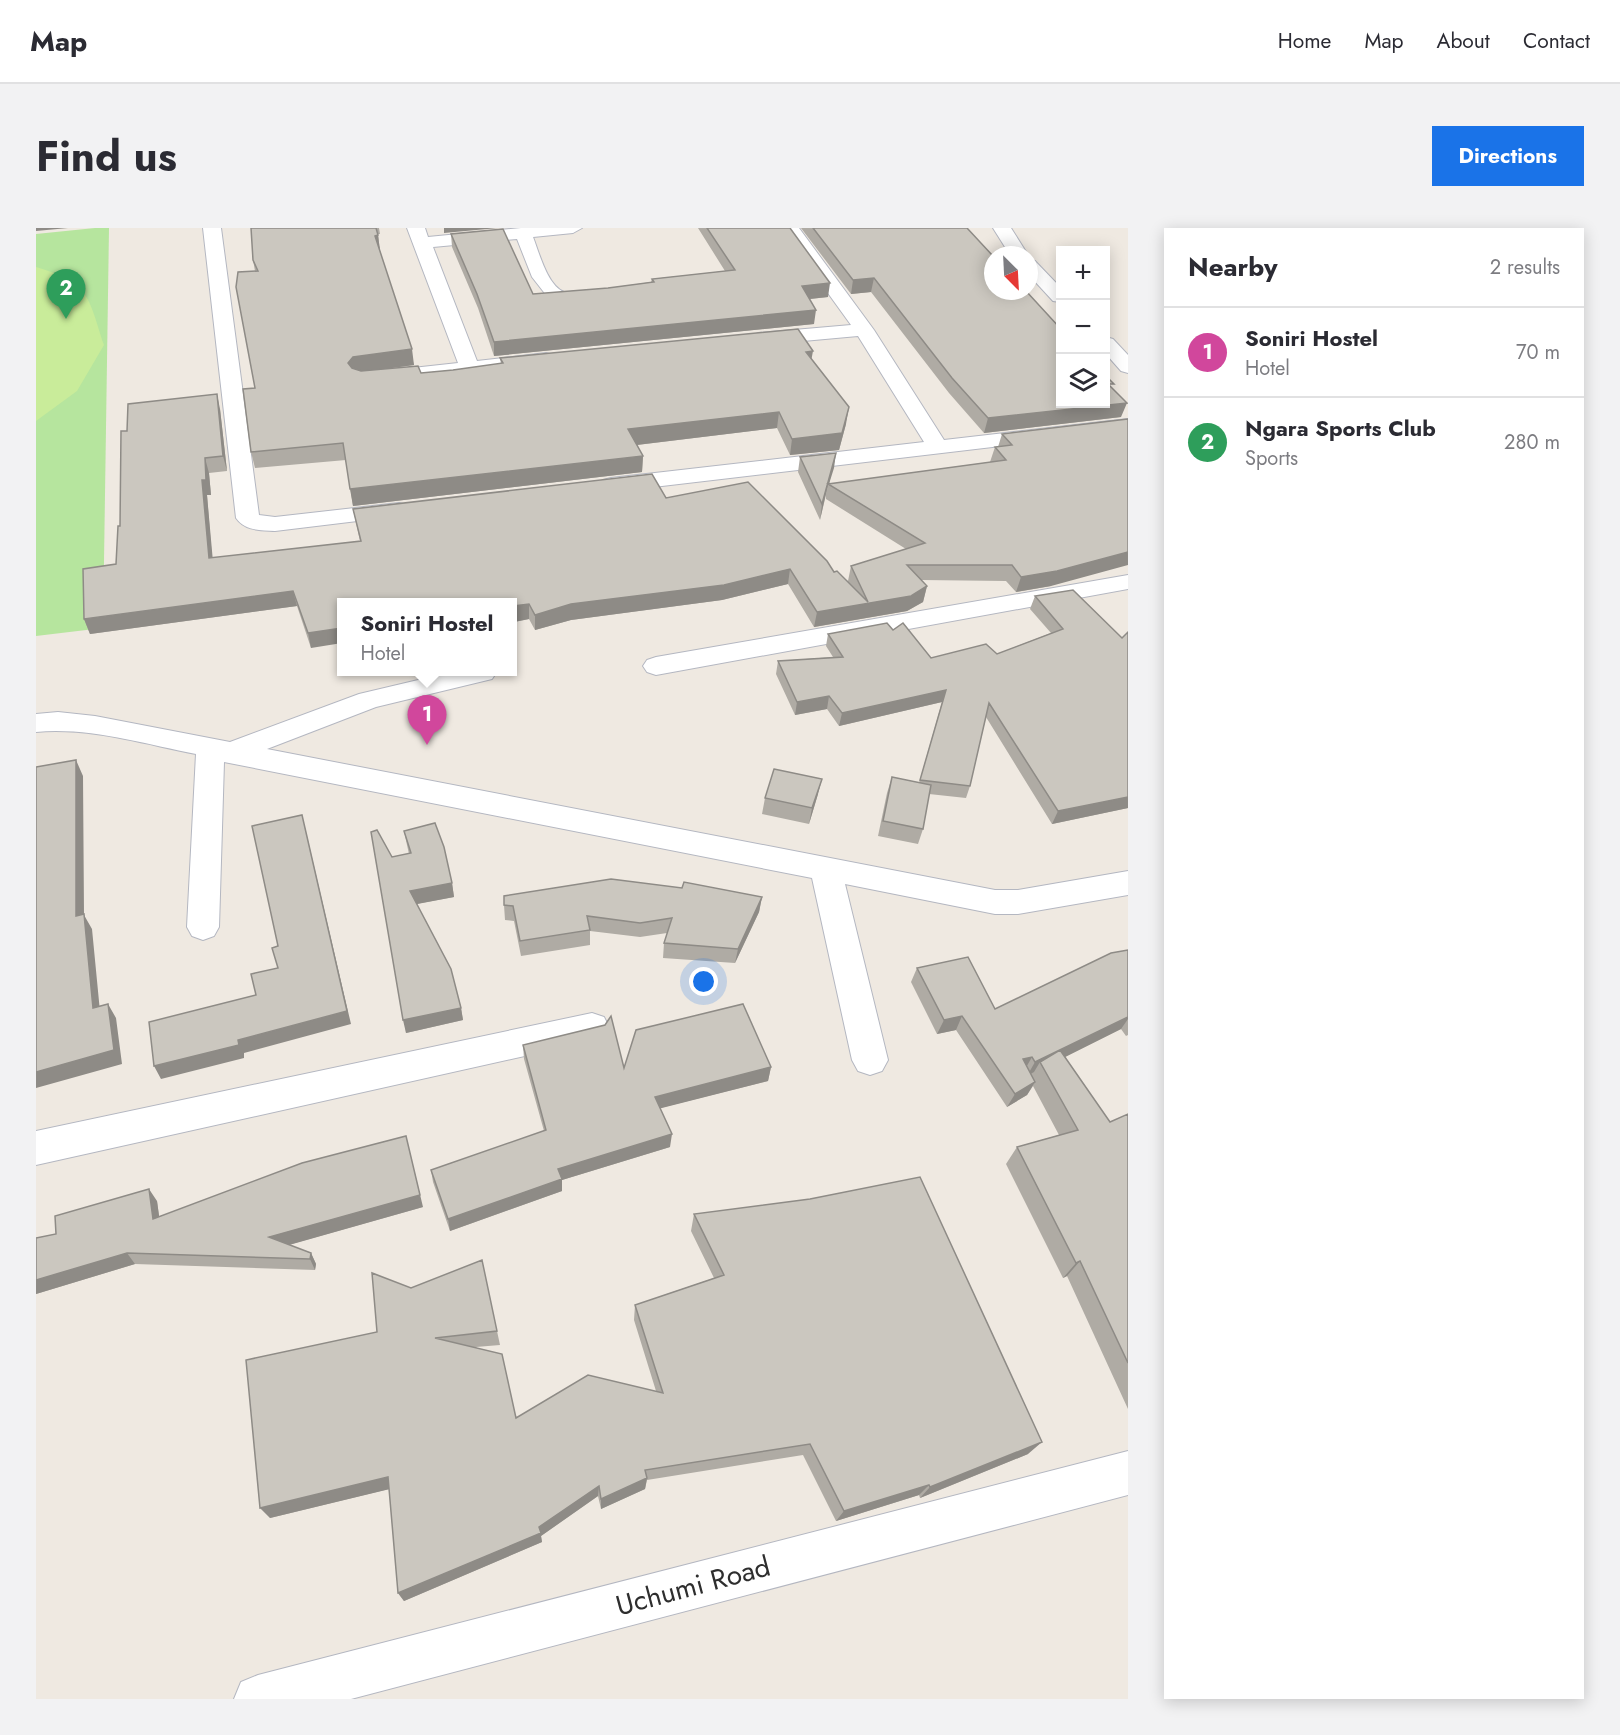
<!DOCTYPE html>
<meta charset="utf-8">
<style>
body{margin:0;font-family:Jost,sans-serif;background:#f2f2f3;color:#2b2b33}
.controls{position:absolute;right:18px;top:18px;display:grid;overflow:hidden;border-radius:0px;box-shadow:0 3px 15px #0003}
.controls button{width:54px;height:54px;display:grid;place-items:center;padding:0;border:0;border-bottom:2px solid #e1e1e2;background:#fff;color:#2b2b33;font:30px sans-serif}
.compass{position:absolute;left:948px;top:18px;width:54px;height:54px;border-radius:50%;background:#fff;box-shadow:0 3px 15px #0003;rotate:156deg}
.you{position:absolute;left:668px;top:754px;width:21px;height:21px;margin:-15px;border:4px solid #fff;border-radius:50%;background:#1a73e8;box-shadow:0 0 0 9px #1a73e833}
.badge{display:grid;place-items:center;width:39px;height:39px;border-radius:50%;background:#1a73e8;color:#fff;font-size:20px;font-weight:700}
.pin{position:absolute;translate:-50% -50px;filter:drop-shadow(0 2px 3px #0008)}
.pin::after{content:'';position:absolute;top:32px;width:21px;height:18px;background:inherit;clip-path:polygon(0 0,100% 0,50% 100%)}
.popup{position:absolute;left:301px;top:370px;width:180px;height:78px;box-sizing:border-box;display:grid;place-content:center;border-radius:0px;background:#fff;filter:drop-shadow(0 2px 4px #0005);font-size:20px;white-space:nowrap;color:#7c7c81}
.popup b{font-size:22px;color:#2b2b33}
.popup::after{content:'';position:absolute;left:50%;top:100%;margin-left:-12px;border:12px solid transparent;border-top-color:#fff}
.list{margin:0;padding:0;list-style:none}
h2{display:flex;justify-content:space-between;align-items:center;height:78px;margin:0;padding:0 24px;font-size:26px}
h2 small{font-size:20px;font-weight:400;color:#7c7c81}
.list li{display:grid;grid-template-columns:39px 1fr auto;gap:18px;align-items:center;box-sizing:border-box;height:90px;padding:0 24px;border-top:2px solid #e1e1e2}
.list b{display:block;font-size:22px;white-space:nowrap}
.list p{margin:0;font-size:20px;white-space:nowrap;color:#7c7c81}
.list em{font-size:20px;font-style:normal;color:#7c7c81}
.icon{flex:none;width:33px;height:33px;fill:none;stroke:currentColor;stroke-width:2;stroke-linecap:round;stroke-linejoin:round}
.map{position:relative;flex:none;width:1092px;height:1471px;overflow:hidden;border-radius:0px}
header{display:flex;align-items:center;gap:36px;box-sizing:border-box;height:84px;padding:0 30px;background:#fff;border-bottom:2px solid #e1e1e2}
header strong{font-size:28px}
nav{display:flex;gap:33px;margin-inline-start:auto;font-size:21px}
.intro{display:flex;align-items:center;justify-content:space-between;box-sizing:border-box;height:144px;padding:0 36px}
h1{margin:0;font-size:42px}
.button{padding:15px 27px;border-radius:0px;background:#1a73e8;color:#fff;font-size:21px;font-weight:700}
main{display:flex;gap:36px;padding:0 36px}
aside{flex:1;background:#fff;border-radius:0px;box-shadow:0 3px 15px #0003}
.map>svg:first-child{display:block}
.green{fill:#b6e59e}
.pitch{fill:#c9ec9a}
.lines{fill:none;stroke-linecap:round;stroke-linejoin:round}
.minor-casing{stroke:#b4b7c1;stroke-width:2}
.minor{fill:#fff;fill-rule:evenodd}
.wall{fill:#afaba4}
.shaded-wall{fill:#8e8b86}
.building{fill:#cbc7bf;stroke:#8e8b86;stroke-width:1.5}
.labels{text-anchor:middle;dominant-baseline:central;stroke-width:5;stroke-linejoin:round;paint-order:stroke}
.near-street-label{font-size:28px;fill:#2e2e2e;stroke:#fff}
</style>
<header>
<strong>Map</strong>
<nav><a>Home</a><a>Map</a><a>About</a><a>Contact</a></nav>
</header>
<div class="intro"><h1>Find us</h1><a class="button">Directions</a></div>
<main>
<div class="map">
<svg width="1092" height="1471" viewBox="0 0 1092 1471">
<rect width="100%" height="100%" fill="#efe9e1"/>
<!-- green -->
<path class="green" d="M 59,0 L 73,0 L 67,400 L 0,408 L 0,6 Z"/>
<!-- pitch -->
<path class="pitch" d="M 0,39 C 54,55 52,68 68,117 L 41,163 L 0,193 Z"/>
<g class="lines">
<defs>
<path id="minor" d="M 167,0 L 185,0 L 223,287 L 239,289 L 363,275 L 371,277 L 375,282 L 371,287 L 239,303 C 224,302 209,303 200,290 Z
M 371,0 L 389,0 L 392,9 L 485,0 L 546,0 L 537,5 L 497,9 C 503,24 511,57 528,64 C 540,69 560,55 569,68 L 567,72 L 535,76 L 514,72 L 496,49 L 481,11 L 397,19 L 441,133 L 510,125 L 517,127 L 520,131 L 517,135 L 510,137 L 340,156 L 333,154 L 330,150 L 333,146 L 340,144 L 422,135 Z
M 745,0 L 763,0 L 838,102 L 908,212 L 1092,191 L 1092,203 L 575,264 L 567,262 L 564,257 L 567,252 L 575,250 L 888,214 L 822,108 L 722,117 L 712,111 L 722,105 L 815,97 Z
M 957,0 L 975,0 L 992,27 L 974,27 Z
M 993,32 L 999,33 L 1024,59 L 1024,74 L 1017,73 L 993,47 Z
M 1070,109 L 1077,111 L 1092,127 L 1092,145 L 1085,143 L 1070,126 Z
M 1092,347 L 1092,361 L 620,447 L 611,444 L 607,438 L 611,432 L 620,429 Z
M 416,444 L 460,445 L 456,451 L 340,479 L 231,521 L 959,662 L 982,662 L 1092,643 L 1092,667 L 982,686 L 959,686 L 809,656 L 852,832 L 846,843 L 834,847 L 822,843 L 816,832 L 776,650 L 188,534 L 183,699 L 178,708 L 167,712 L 156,708 L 151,699 L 160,526 C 108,516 53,499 0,504 L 0,486 L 22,484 L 59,488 L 194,514 L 323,466 Z
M 556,785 L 568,789 L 573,799 L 568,809 L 556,813 L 0,937 L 0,903 Z
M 1092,1223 L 1092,1267 L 315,1471 L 198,1471 L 205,1454 L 222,1447 Z"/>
</defs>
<!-- minor casing -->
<use href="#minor" class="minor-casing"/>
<!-- minor -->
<use href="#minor" class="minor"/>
</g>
<!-- wall -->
<path class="wall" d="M 215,0 L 343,0 L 344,6 L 342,6 L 344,23 L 378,137 L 349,141 L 385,145 L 417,142 L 465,136 L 464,130 L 775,131 L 810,196 L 803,222 L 754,227 L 741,200 L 601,217 L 607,228 L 606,244 L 317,278 L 310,232 L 219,240 L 215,224 L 219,160 L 219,43 L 217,32 Z
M 662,0 L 754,0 L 792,69 L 774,71 L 778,96 L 458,128 L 442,80 L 416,19 L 415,6 L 497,66 L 572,60 L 615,54 L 616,51 L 689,43 Z
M 765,0 L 931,0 L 1024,176 L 1076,160 L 1085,189 L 948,205 L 913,165 L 835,64 L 815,66 Z
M 184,181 L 191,243 L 173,245 L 175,267 L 171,267 L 176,330 L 324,313 L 317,281 L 630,270 L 798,344 L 812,353 L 815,338 L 870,321 L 790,271 L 790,267 L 784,292 L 762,244 L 764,229 L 800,225 L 793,256 L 954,234 L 959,219 L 962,219 L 966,206 L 1092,191 L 1015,358 L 980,364 L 970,353 L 885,352 L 891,358 L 887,374 L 871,383 L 778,399 L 752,356 L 686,372 L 535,392 L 499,402 L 493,391 L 478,394 L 477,390 L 477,375 L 306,375 L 275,420 L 261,378 L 54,406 L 48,391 L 80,336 L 84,298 L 91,203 Z
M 999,368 L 1086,410 L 1092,404 L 1092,580 L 1016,596 L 950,489 L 934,558 L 930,570 L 893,566 L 887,601 L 882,616 L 842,608 L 851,565 L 856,549 L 883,555 L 906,474 L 803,498 L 791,481 L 759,487 L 740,446 L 742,433 L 797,429 L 790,418 L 792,406 L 857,402 L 895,430 L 961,426 L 1015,405 L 994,381 Z
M 782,566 L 773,596 L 726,586 L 729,570 Z
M 368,603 L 416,655 L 418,669 L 380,676 L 425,780 L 427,792 L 370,805 L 356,629 L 373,626 L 371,617 Z
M 646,660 L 726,669 L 723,684 L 699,735 L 627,730 L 628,715 L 631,705 L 604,709 L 554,703 L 554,717 L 485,728 L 478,693 L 469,692 L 468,677 Z
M 1092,722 L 1092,807 L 1090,808 L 1085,801 L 1029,829 L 1074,894 L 1092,886 L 1092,1181 L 1031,1048 L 1027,1050 L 970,936 L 981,919 L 1023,907 L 997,858 L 991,867 L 971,879 L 920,802 L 901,806 L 875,754 L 881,740 L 959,781 Z
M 487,817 L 588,840 L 735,839 L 732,853 L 624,880 L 634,919 L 526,952 L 526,963 L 414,1003 L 397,954 L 395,942 L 508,903 L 488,831 Z
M 121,973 L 123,988 L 387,979 L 252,1017 L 275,1025 L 280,1036 L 279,1042 L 99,1036 L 0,1066 L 0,1010 L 20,1006 Z
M 658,986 L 992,1226 L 884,1270 L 883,1267 L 800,1293 L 767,1227 L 611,1252 L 609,1261 L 565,1281 L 562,1268 L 505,1308 L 506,1314 L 368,1373 L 362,1365 L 353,1261 L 234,1290 L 210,1132 L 461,1103 L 464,1117 L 440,1119 L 480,1190 L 620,1163 L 598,1092 L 599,1077 L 678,1050 L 655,1003 Z"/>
<!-- shaded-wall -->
<path class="shaded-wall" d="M 0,0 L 32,0 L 0,3 Z
M 408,0 L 462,0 L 408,5 Z
M 342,7 L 344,23 L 339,8 Z
M 838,50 L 835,64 L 815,66 L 817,52 Z
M 794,55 L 792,69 L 764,72 L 766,58 Z
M 780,82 L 778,96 L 458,128 L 458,114 Z
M 376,121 L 378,137 L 319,145 L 312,135 L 317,129 Z
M 777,123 L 774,139 L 770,124 Z
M 181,166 L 184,181 L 191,243 L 187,228 Z
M 1091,175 L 1085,189 L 948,205 L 952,190 Z
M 813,179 L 810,196 L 803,222 L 754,227 L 756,211 Z
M 743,184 L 741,200 L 592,218 L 592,201 Z
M 800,225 L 798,240 L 793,256 L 792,256 L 784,292 L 786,276 Z
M 607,228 L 606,244 L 317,278 L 314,261 Z
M 169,230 L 173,245 L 175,267 L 171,267 L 178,345 L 173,330 L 166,252 Z
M 1092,324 L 1092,337 L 1015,358 L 980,364 L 985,349 Z
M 754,341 L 752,356 L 686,372 L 535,392 L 499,402 L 499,387 L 535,376 Z
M 891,358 L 887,374 L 871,383 L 778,399 L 781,384 Z
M 257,363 L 261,378 L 54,406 L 48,391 Z
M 493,376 L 493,391 L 478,394 L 477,378 Z
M 306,400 L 306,415 L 275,420 L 272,405 Z
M 910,462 L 906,474 L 803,498 L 806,485 Z
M 793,468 L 791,481 L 759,487 L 761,474 Z
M 40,532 L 47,548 L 48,687 L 56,701 L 65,794 L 57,780 L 40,688 Z
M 786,551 L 782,566 L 773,596 L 776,580 Z
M 1092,569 L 1092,580 L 1016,596 L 1022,583 Z
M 266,587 L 315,796 L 208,825 L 208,830 L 125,851 L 118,838 L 202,812 L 311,783 Z
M 416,655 L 418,669 L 376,677 L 374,663 Z
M 726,669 L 723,684 L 699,735 L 702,721 Z
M 72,776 L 80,790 L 86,836 L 0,860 L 0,844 Z
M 425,780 L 427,792 L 370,805 L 367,792 Z
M 926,788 L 920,802 L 901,806 L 908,792 Z
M 1092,789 L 1092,791 L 1085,801 L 1007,840 L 1004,834 L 998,844 L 991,848 L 999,834 Z
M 996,829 L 988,843 L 987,831 Z
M 735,839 L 732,853 L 618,882 L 619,869 Z
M 999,854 L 991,867 L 971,879 L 979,866 Z
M 636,906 L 634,919 L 526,952 L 526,963 L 414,1003 L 412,991 L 522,941 Z
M 370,908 L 387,979 L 239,1021 L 233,1009 Z
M 113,961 L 121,973 L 125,1002 L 117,991 Z
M 91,1025 L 99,1036 L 0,1066 L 0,1052 Z
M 275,1025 L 280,1036 L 279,1042 L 274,1031 Z
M 1044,1033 L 1031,1048 L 1027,1050 L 1040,1035 Z
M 1006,1214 L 992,1226 L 884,1270 L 894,1259 Z
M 352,1249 L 358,1260 L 234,1290 L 224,1280 Z
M 611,1250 L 609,1261 L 565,1281 L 565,1271 Z
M 893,1257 L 883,1267 L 800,1293 L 808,1283 Z
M 563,1258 L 562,1268 L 505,1308 L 506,1314 L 368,1373 L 362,1365 L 503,1299 Z"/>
<!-- building -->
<path class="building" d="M 215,0 L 340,0 L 342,7 L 339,8 L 376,121 L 317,129 L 312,135 L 316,140 L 325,143 L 382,138 L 385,145 L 417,142 L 467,135 L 464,130 L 762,101 L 777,123 L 770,124 L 813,179 L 806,205 L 756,211 L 743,184 L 592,201 L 607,228 L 314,261 L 307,215 L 215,224 L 207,161 L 219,160 L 200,59 L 202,44 L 222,43 L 217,32 Z
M 671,0 L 754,0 L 794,55 L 766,58 L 780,82 L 458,114 L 441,66 L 415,6 L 467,1 L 497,66 L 572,60 L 618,54 L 616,51 L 699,42 Z
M 777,0 L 931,0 L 957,28 L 957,63 L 990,63 L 1024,100 L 1024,176 L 1070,176 L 1070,148 L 1078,156 L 1072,156 L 1091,175 L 952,190 L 916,150 L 838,50 L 817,52 Z
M 181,166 L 187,228 L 169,230 L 170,252 L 166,252 L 173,330 L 325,313 L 317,281 L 616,246 L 630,270 L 712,254 L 791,333 L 798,344 L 801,343 L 832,374 L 815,338 L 889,315 L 792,256 L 970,232 L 959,219 L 976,217 L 966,206 L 1092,191 L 1092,324 L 1021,343 L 985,349 L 976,337 L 871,337 L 891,358 L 875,368 L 781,384 L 754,341 L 688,357 L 535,376 L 499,387 L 493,376 L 477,378 L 477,375 L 475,373 L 465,375 L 306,375 L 306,400 L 272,405 L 257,363 L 48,391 L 47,341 L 80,336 L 82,298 L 84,298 L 85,203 L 91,203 L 92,176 Z
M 800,225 L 786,276 L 764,229 Z
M 1037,362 L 1086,410 L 1092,404 L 1092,569 L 1022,583 L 953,475 L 934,558 L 884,552 L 910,462 L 806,485 L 793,468 L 761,474 L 742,433 L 807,429 L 792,406 L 851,395 L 857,402 L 867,395 L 895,430 L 950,416 L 961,426 L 1027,401 L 999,368 Z
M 40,532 L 40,688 L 48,686 L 57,780 L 72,776 L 78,822 L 0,844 L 0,539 Z
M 738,541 L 786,551 L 776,580 L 729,570 Z
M 856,549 L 895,557 L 887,601 L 847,593 Z
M 266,587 L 311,783 L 202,812 L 203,817 L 118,838 L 113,794 L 220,767 L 215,746 L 242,740 L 236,720 L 242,718 L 216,598 Z
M 399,595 L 408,619 L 416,655 L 374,663 L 415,741 L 425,780 L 367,792 L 335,604 L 341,602 L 356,629 L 375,625 L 368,603 Z
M 575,651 L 646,660 L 648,654 L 726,669 L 702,721 L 628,715 L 636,690 L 604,695 L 551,688 L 554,702 L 484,713 L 477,678 L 468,677 L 468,668 Z
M 1092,722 L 1092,789 L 999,834 L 996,829 L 987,831 L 999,854 L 979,866 L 926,788 L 908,792 L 881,740 L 932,729 L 959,781 L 1075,725 Z
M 707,776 L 735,839 L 619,869 L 636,906 L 522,941 L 526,951 L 412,991 L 395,942 L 510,902 L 487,817 L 569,797 L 575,788 L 588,840 L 600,802 Z
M 1024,822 L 1074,894 L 1092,886 L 1092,1135 L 1044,1033 L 1040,1035 L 981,919 L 1042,902 L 1004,834 Z
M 370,908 L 384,967 L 233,1009 L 275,1025 L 274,1031 L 91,1025 L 0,1052 L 0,1010 L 20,1006 L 19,988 L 113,961 L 117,991 L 266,935 Z
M 884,949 L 1006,1214 L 894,1259 L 893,1257 L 808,1283 L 774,1216 L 609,1242 L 611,1250 L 565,1271 L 563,1258 L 503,1299 L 505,1305 L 362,1365 L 352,1249 L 224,1280 L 210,1132 L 341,1104 L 336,1045 L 375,1060 L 446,1032 L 461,1103 L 399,1110 L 466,1126 L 480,1190 L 552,1147 L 627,1165 L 599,1077 L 688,1047 L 658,986 L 774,971 Z"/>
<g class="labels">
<!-- near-street labels -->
<g class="near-street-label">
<text transform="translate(657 1358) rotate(-15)">Uchumi Road</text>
</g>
</g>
</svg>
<div class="controls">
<button>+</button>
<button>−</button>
<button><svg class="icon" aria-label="layers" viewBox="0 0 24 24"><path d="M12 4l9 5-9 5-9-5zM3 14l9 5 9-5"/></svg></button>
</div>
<svg class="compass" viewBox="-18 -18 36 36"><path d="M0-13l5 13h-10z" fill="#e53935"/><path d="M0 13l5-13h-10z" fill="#7c7c81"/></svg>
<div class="you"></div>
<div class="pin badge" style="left:391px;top:517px;background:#d1479c">1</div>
<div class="popup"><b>Soniri Hostel</b>Hotel</div>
<div class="pin badge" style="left:30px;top:91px;background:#2e9e5b">2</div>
</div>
<aside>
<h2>Nearby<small>2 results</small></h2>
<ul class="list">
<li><span class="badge" style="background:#d1479c">1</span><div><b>Soniri Hostel</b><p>Hotel</p></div><em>70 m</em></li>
<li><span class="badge" style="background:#2e9e5b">2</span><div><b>Ngara Sports Club</b><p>Sports</p></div><em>280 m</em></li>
</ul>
</aside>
</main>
